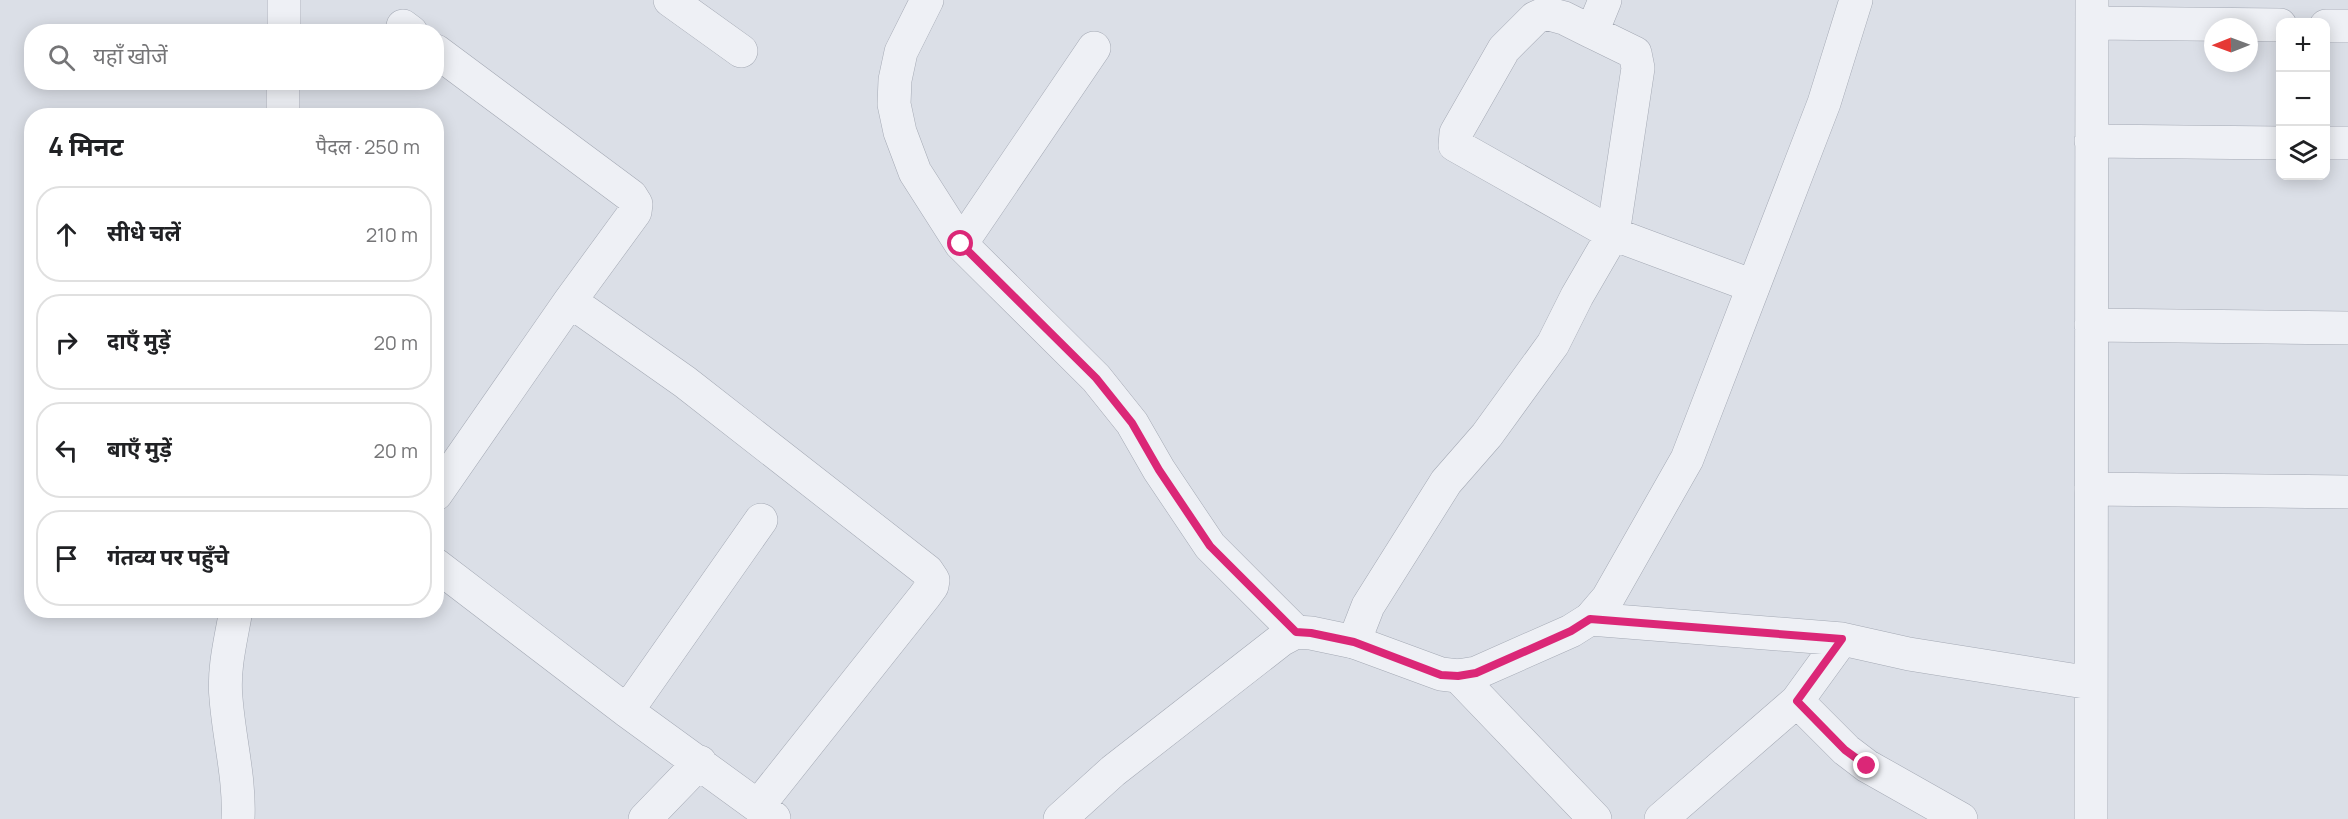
<!DOCTYPE html>
<html lang="hi">
<meta charset="utf-8">
<style>
body{margin:0;font-family:Manrope,"Noto Sans Devanagari",sans-serif;background:#f6f6f6;color:#202124}
.controls{position:absolute;right:18px;top:18px;display:grid;overflow:hidden;border-radius:12px;box-shadow:0 3px 15px #0003}
.controls button{width:54px;height:54px;display:grid;place-items:center;padding:0;border:0;border-bottom:2px solid #e0e0e0;background:#fff;color:#202124;font:30px sans-serif}
.compass{position:absolute;left:2204px;top:18px;width:54px;height:54px;border-radius:50%;background:#fff;box-shadow:0 3px 15px #0003;rotate:269deg}
.stop{position:absolute;width:18px;height:18px;margin:-14px;border:4px solid #db2777;border-radius:50%;background:#fff}
.stop.end{background:#db2777;border-color:#fff;box-shadow:0 2px 6px #0008}
.list{margin:0;padding:0;list-style:none}
h2{display:flex;justify-content:space-between;align-items:center;height:78px;margin:0;padding:0 24px;font-size:26px}
h2 small{font-size:20px;font-weight:400;color:#757577}
.list li{display:grid;grid-template-columns:39px 1fr auto;gap:18px;align-items:center;box-sizing:border-box;height:96px;margin:0 12px 12px;padding:0 12px;border:2px solid #e0e0e0;border-radius:24px}
.list b{display:block;font-size:22px;white-space:nowrap}
.list em{font-size:20px;font-style:normal;color:#757577}
.icon{flex:none;width:33px;height:33px;fill:none;stroke:currentColor;stroke-width:2;stroke-linecap:round;stroke-linejoin:round}
.map{position:relative;flex:none;width:2348px;height:819px;overflow:hidden}
.search{position:absolute;background:#fff;box-shadow:0 3px 15px #0003;left:24px;top:24px;width:420px;height:66px;display:flex;align-items:center;gap:15px;box-sizing:border-box;padding:0 21px;border-radius:24px;color:#757577;font-size:22px}
.panel{position:absolute;background:#fff;box-shadow:0 3px 15px #0003;left:24px;top:108px;width:420px;height:510px;border-radius:24px}
.map>svg:first-child{display:block}
.lines{fill:none;stroke-linecap:round;stroke-linejoin:round}
.minor-casing{stroke:#a4a9b4;stroke-width:34}
.tertiary-casing{stroke:#a4a9b4;stroke-width:34}
.minor{stroke:#eef0f5;stroke-width:33}
.tertiary{stroke:#eef0f5;stroke-width:33}
.route{stroke:#db2777;stroke-width:8}
</style>
<div class="map">
<svg width="2348" height="819" viewBox="0 0 2348 819">
<rect width="100%" height="100%" fill="#dbdfe7"/>
<g class="lines">
<defs>
<path id="minor" d="M 670,0 L 741,51
M 927,0 L 901,52 L 895,80 L 894,104 L 900,132 L 915,172 L 961,244 L 1096,378 L 1132,423 L 1159,470 L 1210,546 L 1296,632
M 2092,23 L 2280,25
M 403,26 L 411,32
M 2326,26 L 2348,26
M 284,32 L 284,0
M 1592,32 L 1564,18 L 1546,13 L 1535,18 L 1504,49 L 1456,133 L 1455,145 L 1613,234 L 1753,286
M 436,51 L 631,196 L 636,204 L 635,212 L 570,301 L 436,494
M 283,116 L 283,82
M 2091,141 L 2280,143
M 2326,143 L 2348,143
M 961,244 L 1094,48
M 570,301 L 685,382 L 927,571 L 933,580 L 932,586 L 924,597 L 758,806
M 2091,325 L 2348,328
M 2091,489 L 2348,492
M 436,565 L 627,711 L 774,818
M 236,610 C 231,639 223,669 226,698 C 229,739 240,778 238,819
M 1590,619 L 1842,639 L 1909,654 L 2091,683
M 1354,642 L 1368,606 L 1446,482 L 1487,435 L 1553,344 L 1577,296 L 1613,234 L 1638,68 L 1635,53 L 1592,32 L 1605,0
M 1458,676 L 1595,819
M 1797,701 L 1846,750 L 1867,766 L 1961,819
M 627,711 L 761,520
M 645,819 L 700,762
M 1661,819 L 1797,701 L 1842,639
M 2091,819 L 2092,0"/>
<path id="tertiary" d="M 1060,819 L 1113,771 L 1281,640 L 1296,632 L 1311,633 L 1354,642 L 1441,674 L 1458,676 L 1476,673 L 1571,631 L 1590,619 L 1608,598 L 1687,459 L 1824,103 L 1856,0"/>
</defs>
<!-- minor casing -->
<use href="#minor" class="minor-casing"/>
<!-- tertiary casing -->
<use href="#tertiary" class="tertiary-casing"/>
<!-- minor -->
<use href="#minor" class="minor"/>
<!-- tertiary -->
<use href="#tertiary" class="tertiary"/>
</g>
<g class="lines">
<!-- route -->
<path class="route" d="M 961,244 L 1096,378 L 1132,423 L 1159,470 L 1210,546 L 1296,632 L 1311,633 L 1354,642 L 1441,675 L 1458,676 L 1476,673 L 1571,631 L 1590,619 L 1842,639 L 1797,701 L 1845,750 L 1867,766"/>
</g>
</svg>
<div class="controls">
<button>+</button>
<button>−</button>
<button><svg class="icon" aria-label="layers" viewBox="0 0 24 24"><path d="M12 4l9 5-9 5-9-5zM3 14l9 5 9-5"/></svg></button>
</div>
<svg class="compass" viewBox="-18 -18 36 36"><path d="M0-13l5 13h-10z" fill="#e53935"/><path d="M0 13l5-13h-10z" fill="#757577"/></svg>
<div class="stop" style="left:961px;top:244px"></div>
<div class="stop end" style="left:1867px;top:766px"></div>
<div class="search"><svg class="icon" aria-label="search" viewBox="0 0 24 24"><circle cx="10" cy="10" r="6"/><path d="M15 15l6 6"/></svg>यहाँ खोजें</div>
<section class="panel">
<h2>4 मिनट<small>पैदल · 250 m</small></h2>
<ul class="list">
<li><svg class="icon" aria-label="ahead" viewBox="0 0 24 24"><path d="M12 20V5M6 11l6-6 6 6"/></svg><div><b>सीधे चलें</b></div><em>210 m</em></li>
<li><svg class="icon" aria-label="right" viewBox="0 0 24 24"><path d="M7 20v-9h11M14 6l5 5-5 5"/></svg><div><b>दाएँ मुड़ें</b></div><em>20 m</em></li>
<li><svg class="icon" aria-label="left" viewBox="0 0 24 24"><path d="M17 20v-9H6M10 6l-5 5 5 5"/></svg><div><b>बाएँ मुड़ें</b></div><em>20 m</em></li>
<li><svg class="icon" aria-label="arrive" viewBox="0 0 24 24"><path d="M6 21V4h12l-3 4 3 4H6"/></svg><div><b>गंतव्य पर पहुँचे</b></div></li>
</ul>
</section>
</div>
